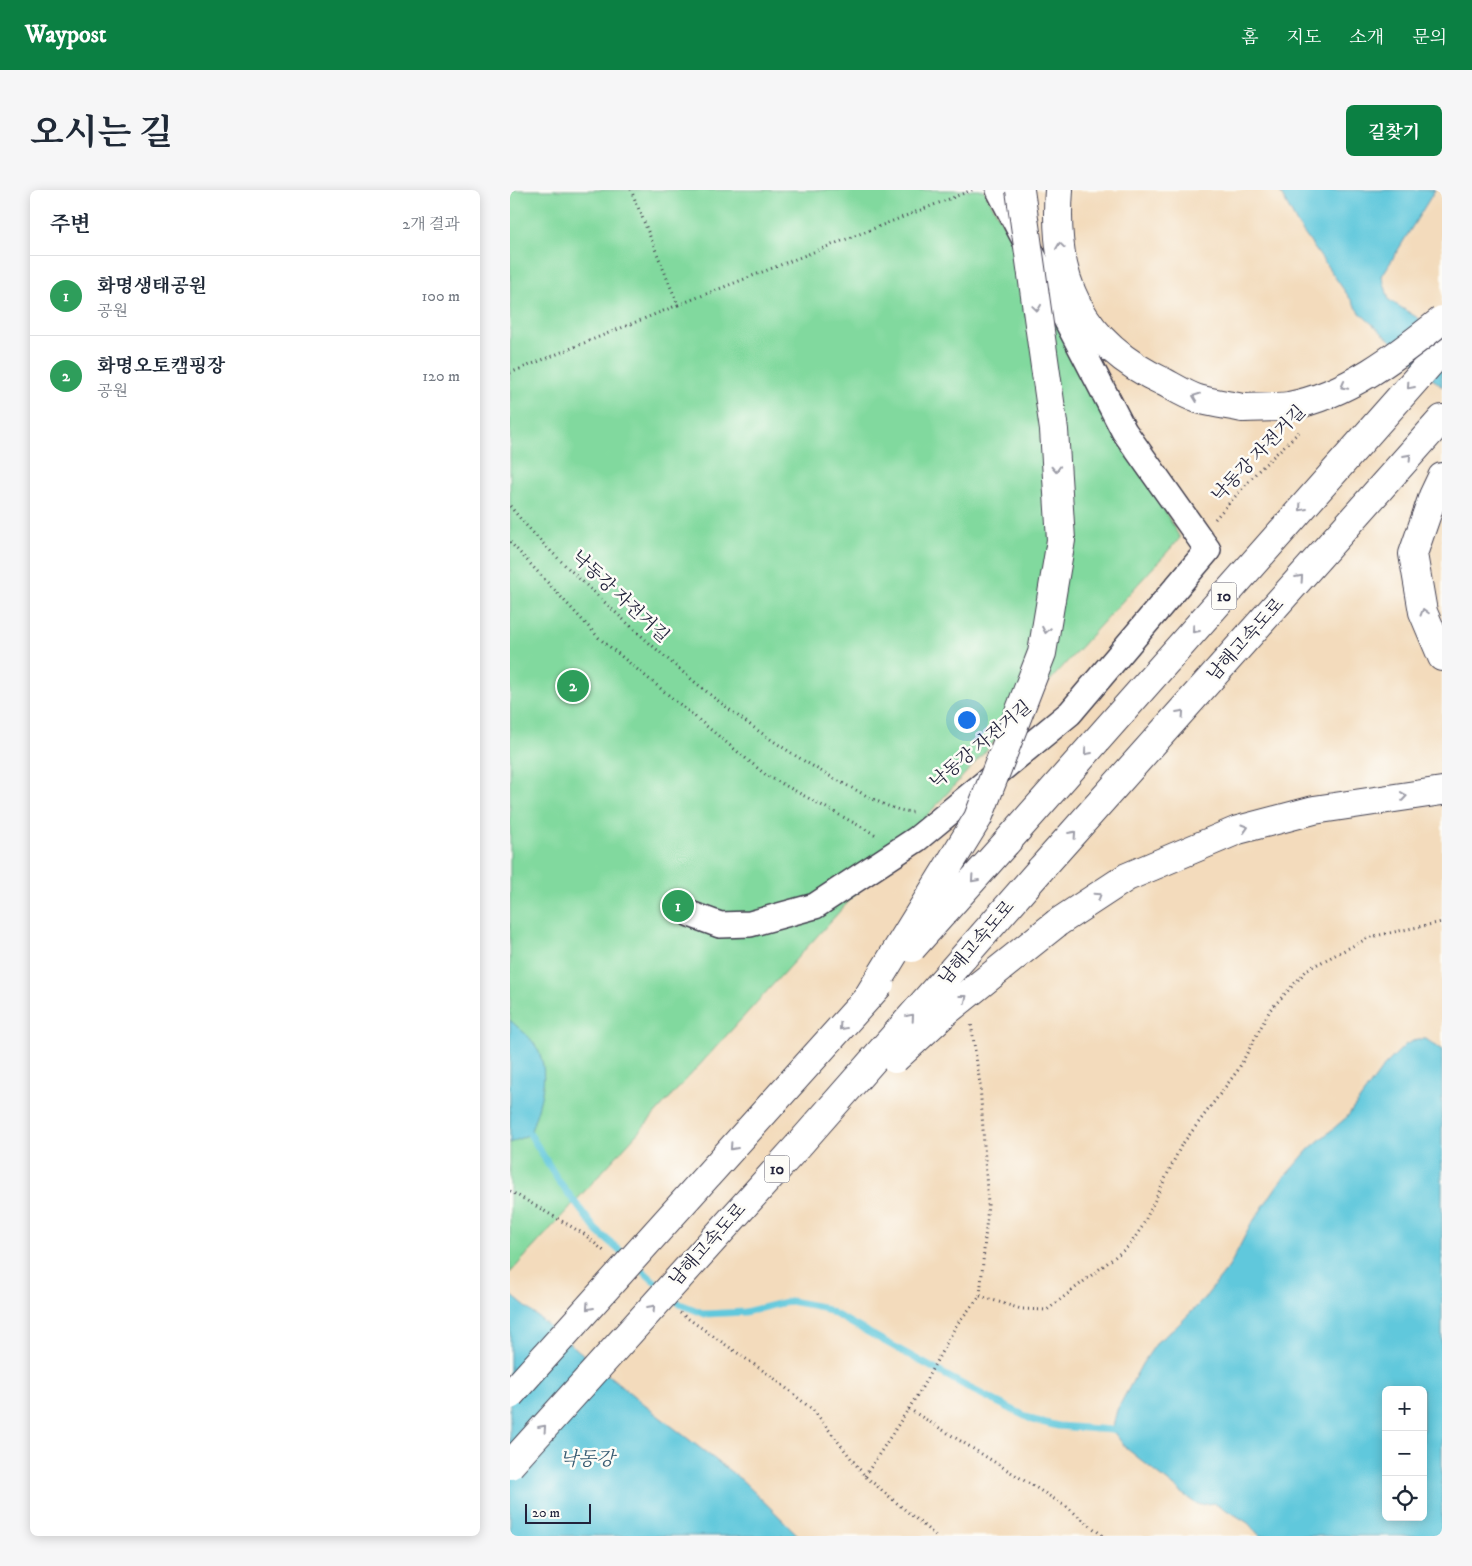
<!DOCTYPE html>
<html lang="ko">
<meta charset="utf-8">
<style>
body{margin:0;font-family:"IM FELL DW Pica","Noto Serif KR",serif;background:#f6f6f7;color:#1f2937}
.controls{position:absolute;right:15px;bottom:15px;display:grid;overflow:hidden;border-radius:8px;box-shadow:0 2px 12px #0003}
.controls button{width:45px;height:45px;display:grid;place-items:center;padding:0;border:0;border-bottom:1px solid #e0e1e3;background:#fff;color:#1f2937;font:25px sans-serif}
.scale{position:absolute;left:15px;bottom:12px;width:66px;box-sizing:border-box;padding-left:5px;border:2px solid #22223b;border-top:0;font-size:14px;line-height:18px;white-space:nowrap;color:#22223b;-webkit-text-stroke:4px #fdfcf7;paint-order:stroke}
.you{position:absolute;left:456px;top:529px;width:18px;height:18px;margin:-12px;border:4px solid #fff;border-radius:50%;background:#1a73e8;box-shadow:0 0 0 8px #1a73e833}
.badge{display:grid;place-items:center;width:32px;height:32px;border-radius:50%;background:#0b8043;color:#fff;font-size:16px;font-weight:700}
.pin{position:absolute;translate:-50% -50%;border:2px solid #fff;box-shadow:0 1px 5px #0006}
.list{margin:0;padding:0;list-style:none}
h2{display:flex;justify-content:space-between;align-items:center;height:65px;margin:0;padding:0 20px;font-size:21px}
h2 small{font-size:16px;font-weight:400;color:#747a83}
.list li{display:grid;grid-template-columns:32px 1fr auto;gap:15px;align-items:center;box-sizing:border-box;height:80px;padding:0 20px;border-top:1px solid #e0e1e3}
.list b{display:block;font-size:19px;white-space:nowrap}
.list p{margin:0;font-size:16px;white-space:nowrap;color:#747a83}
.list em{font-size:16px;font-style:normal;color:#747a83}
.icon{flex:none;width:28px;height:28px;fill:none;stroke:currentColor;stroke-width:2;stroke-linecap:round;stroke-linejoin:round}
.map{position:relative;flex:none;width:932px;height:1346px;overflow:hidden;border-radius:8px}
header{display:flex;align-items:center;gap:30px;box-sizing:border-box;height:70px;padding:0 25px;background:#0b8043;color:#fff}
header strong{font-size:24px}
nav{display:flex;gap:28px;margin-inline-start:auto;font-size:18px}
.intro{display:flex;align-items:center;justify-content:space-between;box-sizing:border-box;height:120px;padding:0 30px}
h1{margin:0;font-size:35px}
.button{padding:12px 22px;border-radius:8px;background:#0b8043;color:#fff;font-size:18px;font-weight:700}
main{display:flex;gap:30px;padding:0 30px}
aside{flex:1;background:#fff;border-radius:8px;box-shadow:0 2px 12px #0003}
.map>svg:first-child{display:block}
.green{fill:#81d99e;stroke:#527e6c}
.water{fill:#60c8dc;stroke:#41758c;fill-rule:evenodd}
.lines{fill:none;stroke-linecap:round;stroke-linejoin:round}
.stream{stroke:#60c8dc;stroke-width:7}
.minor-casing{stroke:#413e4e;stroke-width:28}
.motorway-casing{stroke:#413e4e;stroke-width:30}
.path{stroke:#413e4e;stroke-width:3;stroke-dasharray:1 4;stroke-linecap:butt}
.minor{stroke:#fff;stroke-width:25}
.motorway{stroke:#fff;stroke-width:28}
.motorway-bridge-casing{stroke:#413e4e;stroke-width:30;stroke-linecap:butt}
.motorway-bridge{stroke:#fff;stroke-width:28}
.oneway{stroke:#9c9ca7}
.labels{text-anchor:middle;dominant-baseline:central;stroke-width:5;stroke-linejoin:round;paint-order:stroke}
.shield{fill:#fdfcf7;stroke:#646373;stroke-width:1}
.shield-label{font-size:16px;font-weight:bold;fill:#22223b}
.street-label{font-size:18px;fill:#22223b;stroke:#fdfcf7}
.water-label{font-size:19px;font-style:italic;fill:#385c73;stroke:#fdfcf7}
</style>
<header>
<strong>Waypost</strong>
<nav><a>홈</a><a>지도</a><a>소개</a><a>문의</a></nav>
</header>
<div class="intro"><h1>오시는 길</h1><a class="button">길찾기</a></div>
<main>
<aside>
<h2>주변<small>2개 결과</small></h2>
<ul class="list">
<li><span class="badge" style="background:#2e9e5b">1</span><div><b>화명생태공원</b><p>공원</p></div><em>100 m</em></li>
<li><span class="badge" style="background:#2e9e5b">2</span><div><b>화명오토캠핑장</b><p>공원</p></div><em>120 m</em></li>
</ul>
</aside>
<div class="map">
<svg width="932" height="1346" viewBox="0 0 932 1346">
<rect width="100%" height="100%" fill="#fdfcf7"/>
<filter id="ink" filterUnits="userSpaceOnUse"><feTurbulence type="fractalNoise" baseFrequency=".02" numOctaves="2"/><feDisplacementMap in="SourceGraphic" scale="10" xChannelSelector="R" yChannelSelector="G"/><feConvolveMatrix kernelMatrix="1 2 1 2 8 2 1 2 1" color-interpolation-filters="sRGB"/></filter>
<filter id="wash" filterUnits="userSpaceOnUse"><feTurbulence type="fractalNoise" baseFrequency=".0096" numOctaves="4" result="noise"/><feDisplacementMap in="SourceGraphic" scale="20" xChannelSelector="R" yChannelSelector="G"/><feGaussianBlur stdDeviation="1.12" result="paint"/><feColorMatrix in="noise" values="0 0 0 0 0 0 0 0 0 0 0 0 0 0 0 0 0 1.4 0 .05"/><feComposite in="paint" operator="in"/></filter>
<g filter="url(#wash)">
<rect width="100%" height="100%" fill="#f3dbbc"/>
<!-- green -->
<path class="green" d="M 0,0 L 474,0 L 670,348 L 0,1083 Z"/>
<!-- water -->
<path class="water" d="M 769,0 L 925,0 L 872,86 L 879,110 L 932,143 L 932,197 L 851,124 L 788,35 Z
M 0,830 C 7,837 17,844 23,852 C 44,880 29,915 20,944 L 0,953 Z
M 907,849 L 916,849 L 932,860 L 932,1346 L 750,1346 L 738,1333 L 722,1323 L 703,1313 L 690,1315 L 682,1311 L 616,1258 L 602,1240 L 607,1220 L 632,1174 L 648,1151 L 664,1139 L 693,1110 L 719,1077 L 740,1036 L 769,993 L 799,959 L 837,927 L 874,876 L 895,855 ZM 876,1200 L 913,1200 L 913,1327 L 876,1327 Z
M 0,1104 L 142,1221 L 233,1291 L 289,1346 L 0,1346 Z"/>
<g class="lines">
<!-- stream -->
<path class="stream" d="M 20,944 L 48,990 L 86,1040 L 117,1067
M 126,1075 L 153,1099
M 161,1106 L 170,1114 L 195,1124 L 235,1122 L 280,1111 L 312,1117 L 461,1199 L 523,1230 L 548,1236 L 602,1240"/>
</g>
</g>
<g filter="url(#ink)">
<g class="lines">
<defs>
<path id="minor" d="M 180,724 L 210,735 L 240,734 L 305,716 L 407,649 L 560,523 L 698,360 L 614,241 L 489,0"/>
<path id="motorway" d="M 549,0 C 542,89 570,153 654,192 C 665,198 676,205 688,209 C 702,213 718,215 733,218
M 932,287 L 923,306 L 903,364 L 913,422 L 932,467
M 496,653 L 932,160
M 530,680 L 932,229
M 547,733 L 617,687 L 728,640 L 804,620 L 932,601"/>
</defs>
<!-- minor casing -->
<use href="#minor" class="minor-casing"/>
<!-- motorway casing -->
<use href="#motorway" class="motorway-casing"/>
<!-- path -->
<path class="path" d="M 168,115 L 462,0
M 0,183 L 168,115 L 121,0
M 0,316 C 31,355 68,387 104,421 C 178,489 250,550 340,597 C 360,607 381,621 403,622
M 705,329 L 747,282 L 791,240
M 0,352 L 89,448 L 256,585 L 368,646
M 0,1001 L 74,1044 L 95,1062
M 470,1106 L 511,1119 L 537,1120 L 619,1056 L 632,1037 L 671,956 L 728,880 L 760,820 L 798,779 L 860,747 L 932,732
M 170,1123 L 265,1189 L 304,1221 L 355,1286 L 426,1346
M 399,1219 L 557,1317 L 593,1346
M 355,1286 L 410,1201 L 447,1134 L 470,1106 L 478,1015 L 470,894 L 461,833"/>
<!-- minor -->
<use href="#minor" class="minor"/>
<!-- motorway -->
<use href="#motorway" class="motorway"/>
<defs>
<path id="motorway-bridge" d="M 733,218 C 748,217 764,218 779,216 C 837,205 887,166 932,130
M 402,758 L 496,653
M 357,808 L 468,628 L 532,463 L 551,350 L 544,240 L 510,0
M 385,869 L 437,821 L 547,733
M 0,1205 L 370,794
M 0,1275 L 287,957 L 530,680"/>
</defs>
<!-- motorway-bridge casing -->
<use href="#motorway-bridge" class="motorway-bridge-casing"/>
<!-- motorway-bridge -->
<use href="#motorway-bridge" class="motorway-bridge"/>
</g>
<!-- one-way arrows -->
<defs><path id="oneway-chevron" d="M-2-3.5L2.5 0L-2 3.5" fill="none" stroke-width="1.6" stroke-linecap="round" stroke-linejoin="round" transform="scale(1.25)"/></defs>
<g class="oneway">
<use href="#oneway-chevron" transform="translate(550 56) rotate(-98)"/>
<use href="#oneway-chevron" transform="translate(527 118) rotate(82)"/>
<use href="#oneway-chevron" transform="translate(834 196) rotate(152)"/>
<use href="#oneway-chevron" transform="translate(900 196) rotate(131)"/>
<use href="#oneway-chevron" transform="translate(686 207) rotate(-159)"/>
<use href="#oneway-chevron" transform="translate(898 267) rotate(-48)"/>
<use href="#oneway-chevron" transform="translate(546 279) rotate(87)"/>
<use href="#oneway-chevron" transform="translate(792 318) rotate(131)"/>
<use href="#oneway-chevron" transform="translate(790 388) rotate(-48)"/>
<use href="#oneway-chevron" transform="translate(914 422) rotate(-106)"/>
<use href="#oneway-chevron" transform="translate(536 440) rotate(100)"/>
<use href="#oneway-chevron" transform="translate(685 440) rotate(131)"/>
<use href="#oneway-chevron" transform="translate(671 523) rotate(-48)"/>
<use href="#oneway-chevron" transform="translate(577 562) rotate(131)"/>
<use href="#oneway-chevron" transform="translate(894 606) rotate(-8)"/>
<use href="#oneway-chevron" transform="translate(735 638) rotate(-17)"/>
<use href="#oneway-chevron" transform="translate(563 644) rotate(-48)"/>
<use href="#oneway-chevron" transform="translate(464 689) rotate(132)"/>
<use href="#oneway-chevron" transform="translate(588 706) rotate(-33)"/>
<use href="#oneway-chevron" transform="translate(454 808) rotate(-38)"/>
<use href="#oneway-chevron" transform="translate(401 827) rotate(-49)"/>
<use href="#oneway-chevron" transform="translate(332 837) rotate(132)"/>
<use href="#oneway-chevron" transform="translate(223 957) rotate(132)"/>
<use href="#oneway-chevron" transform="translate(79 1117) rotate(132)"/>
<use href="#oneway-chevron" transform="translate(142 1118) rotate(-48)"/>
<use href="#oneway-chevron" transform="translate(33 1238) rotate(-48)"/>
</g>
</g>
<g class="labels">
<!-- shield labels -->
<g class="shield">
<rect x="701.5" y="392.5" width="25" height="27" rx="4"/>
<rect x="254.5" y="965.5" width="25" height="27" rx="4"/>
</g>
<g class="shield-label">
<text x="714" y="406">10</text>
<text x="267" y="979">10</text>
</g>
<!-- street labels -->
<g class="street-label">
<text transform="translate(749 264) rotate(-46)">낙동강 자전거길</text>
<text transform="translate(110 407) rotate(43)">낙동강 자전거길</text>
<text transform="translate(736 450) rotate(-48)">남해고속도로</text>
<text transform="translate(471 555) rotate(-40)">낙동강 자전거길</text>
<text transform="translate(467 753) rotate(-49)">남해고속도로</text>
<text transform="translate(198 1055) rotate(-48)">남해고속도로</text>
</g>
<!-- water labels -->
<g class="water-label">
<text x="77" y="1269">낙동강</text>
</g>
</g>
</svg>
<div class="controls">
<button>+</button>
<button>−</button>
<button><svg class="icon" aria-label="locate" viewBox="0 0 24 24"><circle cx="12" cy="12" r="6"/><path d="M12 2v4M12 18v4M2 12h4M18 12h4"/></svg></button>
</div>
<div class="scale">20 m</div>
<div class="you"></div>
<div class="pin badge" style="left:168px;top:716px;background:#2e9e5b">1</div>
<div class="pin badge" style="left:63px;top:496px;background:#2e9e5b">2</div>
</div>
</main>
